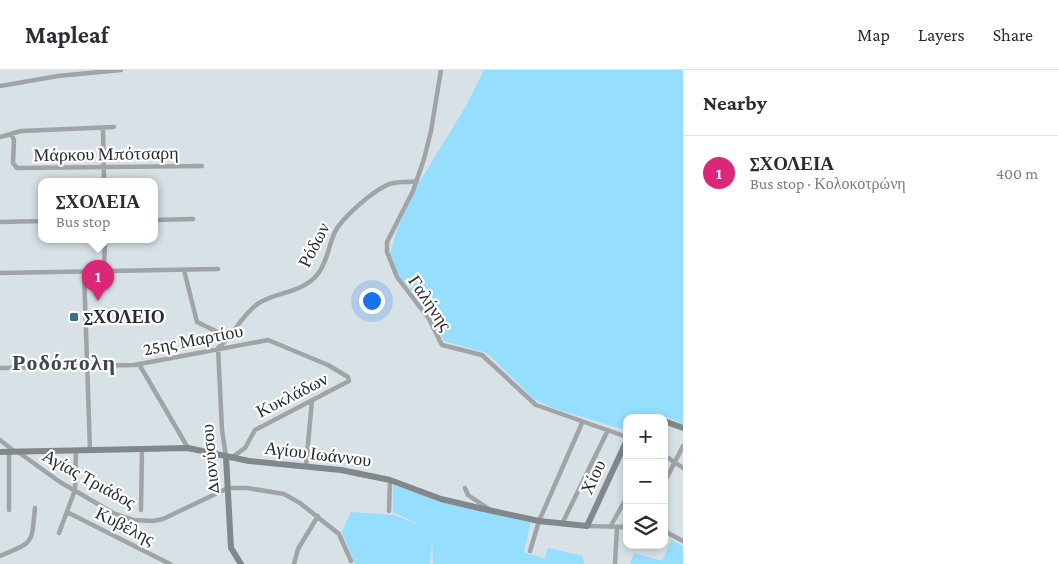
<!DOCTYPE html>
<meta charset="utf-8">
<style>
body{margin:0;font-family:"Crimson Pro",serif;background:#f7f7f7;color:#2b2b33}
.controls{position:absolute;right:15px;bottom:15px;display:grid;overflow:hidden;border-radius:10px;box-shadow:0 2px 8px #0003}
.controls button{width:45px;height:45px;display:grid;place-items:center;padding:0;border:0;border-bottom:1px solid #e1e1e2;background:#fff;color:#2b2b33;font:25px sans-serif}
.you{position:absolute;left:371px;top:230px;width:18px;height:18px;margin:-12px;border:4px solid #fff;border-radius:50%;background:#1a73e8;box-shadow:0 0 0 8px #1a73e833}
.badge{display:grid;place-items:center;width:32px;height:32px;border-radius:50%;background:#db2777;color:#fff;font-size:16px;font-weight:700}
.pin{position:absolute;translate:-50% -41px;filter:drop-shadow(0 1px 2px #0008)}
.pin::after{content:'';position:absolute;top:26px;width:18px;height:15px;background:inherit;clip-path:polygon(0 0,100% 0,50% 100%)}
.popup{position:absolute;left:38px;top:108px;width:120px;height:65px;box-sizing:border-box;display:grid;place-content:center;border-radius:10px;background:#fff;filter:drop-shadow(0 1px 4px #0005);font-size:16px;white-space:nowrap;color:#7c7c81}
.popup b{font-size:19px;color:#2b2b33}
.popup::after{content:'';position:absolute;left:50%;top:100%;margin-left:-10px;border:10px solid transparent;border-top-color:#fff}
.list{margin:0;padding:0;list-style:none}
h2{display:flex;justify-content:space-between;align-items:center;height:65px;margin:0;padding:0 20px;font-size:21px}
h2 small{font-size:16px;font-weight:400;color:#7c7c81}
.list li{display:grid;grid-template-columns:32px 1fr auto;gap:15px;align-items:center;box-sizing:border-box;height:75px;padding:0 20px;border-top:1px solid #e1e1e2}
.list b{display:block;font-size:19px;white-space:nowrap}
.list p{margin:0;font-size:16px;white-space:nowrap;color:#7c7c81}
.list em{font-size:16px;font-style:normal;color:#7c7c81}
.icon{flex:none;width:28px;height:28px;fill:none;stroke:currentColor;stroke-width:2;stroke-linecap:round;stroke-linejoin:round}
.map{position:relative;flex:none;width:683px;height:494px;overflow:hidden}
header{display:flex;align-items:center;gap:30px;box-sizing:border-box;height:70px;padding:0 25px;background:#fff;border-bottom:1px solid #e1e1e2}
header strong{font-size:24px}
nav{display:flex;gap:28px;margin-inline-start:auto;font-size:18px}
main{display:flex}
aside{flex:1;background:#fff}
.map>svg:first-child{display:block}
.green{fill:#95defe}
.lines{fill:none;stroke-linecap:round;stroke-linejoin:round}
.street{stroke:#a0a4a6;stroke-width:4.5}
.secondary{stroke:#81878a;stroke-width:6}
.poi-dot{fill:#367189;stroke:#fff;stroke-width:2}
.labels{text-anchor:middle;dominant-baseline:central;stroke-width:4.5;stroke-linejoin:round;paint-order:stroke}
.street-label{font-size:18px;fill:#282c2e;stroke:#fff}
.poi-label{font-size:18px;font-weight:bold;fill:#282c2e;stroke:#fff;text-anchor:start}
.district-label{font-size:22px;font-weight:bold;letter-spacing:1px;fill:#3f474b;stroke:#fff}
</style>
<header>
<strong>Mapleaf</strong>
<nav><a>Map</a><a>Layers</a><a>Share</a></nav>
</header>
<main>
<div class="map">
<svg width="683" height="494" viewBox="0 0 683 494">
<rect width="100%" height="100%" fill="#d7e1e6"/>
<!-- green -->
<path class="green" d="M 484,0 L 683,0 L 683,354 L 667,347 L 632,345 L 627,348 L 625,360 L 553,338 L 534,329 L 487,283 L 444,271 L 430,243 L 397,203 L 390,184 L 398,157 L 420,111 L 466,36 Z
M 393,415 L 439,430 L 531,452 L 524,482 L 545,489 L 548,478 L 583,486 L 584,494 L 433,494 L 432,468 L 430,494 L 355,494 L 342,462 L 351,442 L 394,445 L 421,455 L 393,442 Z
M 671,470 L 683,476 L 683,494 L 630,494 L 634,483 L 662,491 Z"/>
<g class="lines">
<!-- street -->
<path class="street" d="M 441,0 L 431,61 L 424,89 L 413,121 L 387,172 L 387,182 L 397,207 L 429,249 L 442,275 L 482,285 L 536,335 L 627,367
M 0,16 L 58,6 L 121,0
M 103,59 L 104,112
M 11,64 L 14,70 L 13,93 L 17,98 L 202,96
M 0,67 L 21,61 L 114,57
M 154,150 L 193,149
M 0,152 L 42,151
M 184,200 L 197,252 L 230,268
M 104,201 L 105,170
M 84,202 L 90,380
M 0,203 L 218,199
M 139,294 L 188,378
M 0,298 L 134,295 L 268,270 L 328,295 L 348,307 L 349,311 L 255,360 L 245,378 L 231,388
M 0,370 L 14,381
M 18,382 L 60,412 L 115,444 L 133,450 L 153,451 L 163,449 L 228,418 L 247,418 L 284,424 L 300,433 L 339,464 L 351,491
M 664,385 L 683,398
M 226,387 L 222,360 L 218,278 C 234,265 242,244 259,233 C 276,222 302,223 317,205 C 327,193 328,178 334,164 C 340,149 372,122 387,115 C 395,111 407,113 417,111
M 306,396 L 312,330
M 664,413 L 683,376
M 465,418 L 468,425 L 489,439
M 9,440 L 9,382
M 141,440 L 142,379
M 389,441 L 390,410
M 67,442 L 170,494
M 562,454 L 608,360
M 587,456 L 627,457
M 610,457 L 627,427
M 664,461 L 683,471
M 59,463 L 75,420 L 76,381
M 530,481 L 539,451 L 582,353
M 0,486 C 35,471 31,475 35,438
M 294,494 L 298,479 L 318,446
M 615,494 L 617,457"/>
<!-- secondary -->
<path class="secondary" d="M 643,348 L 654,348
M 664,351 L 683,358
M 0,382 L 188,378 L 249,391 L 341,400 L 390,410 L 441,429 L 479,438 L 539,451 L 587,456 L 627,370
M 226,387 L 231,478 L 241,494"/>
</g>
<!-- markers -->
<rect class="poi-dot" x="69" y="242" width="10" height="10" rx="2.5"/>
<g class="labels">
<!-- street labels -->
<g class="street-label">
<text transform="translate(106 84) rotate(-1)">Μάρκου Μπότσαρη</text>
<text transform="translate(314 175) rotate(-63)">Ρόδων</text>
<text transform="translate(430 233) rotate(56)">Γαλήνης</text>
<text transform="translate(193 270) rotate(-11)">25ης Μαρτίου</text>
<text transform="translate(292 325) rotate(-27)">Κυκλάδων</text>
<text transform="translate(318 384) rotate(7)">Αγίου Ιωάννου</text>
<text transform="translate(210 389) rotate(-95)">Διονύσου</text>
<text transform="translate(593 407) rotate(-65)">Χίου</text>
<text transform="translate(89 409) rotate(29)">Αγίας Τριάδος</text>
<text transform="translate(125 456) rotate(27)">Κυβέλης</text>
</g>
<!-- poi labels -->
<g class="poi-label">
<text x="84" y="247">ΣΧΟΛΕΙΟ</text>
</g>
<!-- district labels -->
<g class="district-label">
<text x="64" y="292">Ροδόπολη</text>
</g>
</g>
</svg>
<div class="controls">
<button>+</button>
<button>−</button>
<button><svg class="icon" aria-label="layers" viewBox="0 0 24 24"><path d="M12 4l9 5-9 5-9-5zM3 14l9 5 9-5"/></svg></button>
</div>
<div class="you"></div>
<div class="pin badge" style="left:98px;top:231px">1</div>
<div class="popup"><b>ΣΧΟΛΕΙΑ</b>Bus stop</div>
</div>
<aside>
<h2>Nearby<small></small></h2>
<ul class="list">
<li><span class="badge">1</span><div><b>ΣΧΟΛΕΙΑ</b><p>Bus stop · Κολοκοτρώνη</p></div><em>400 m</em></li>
</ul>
</aside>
</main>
